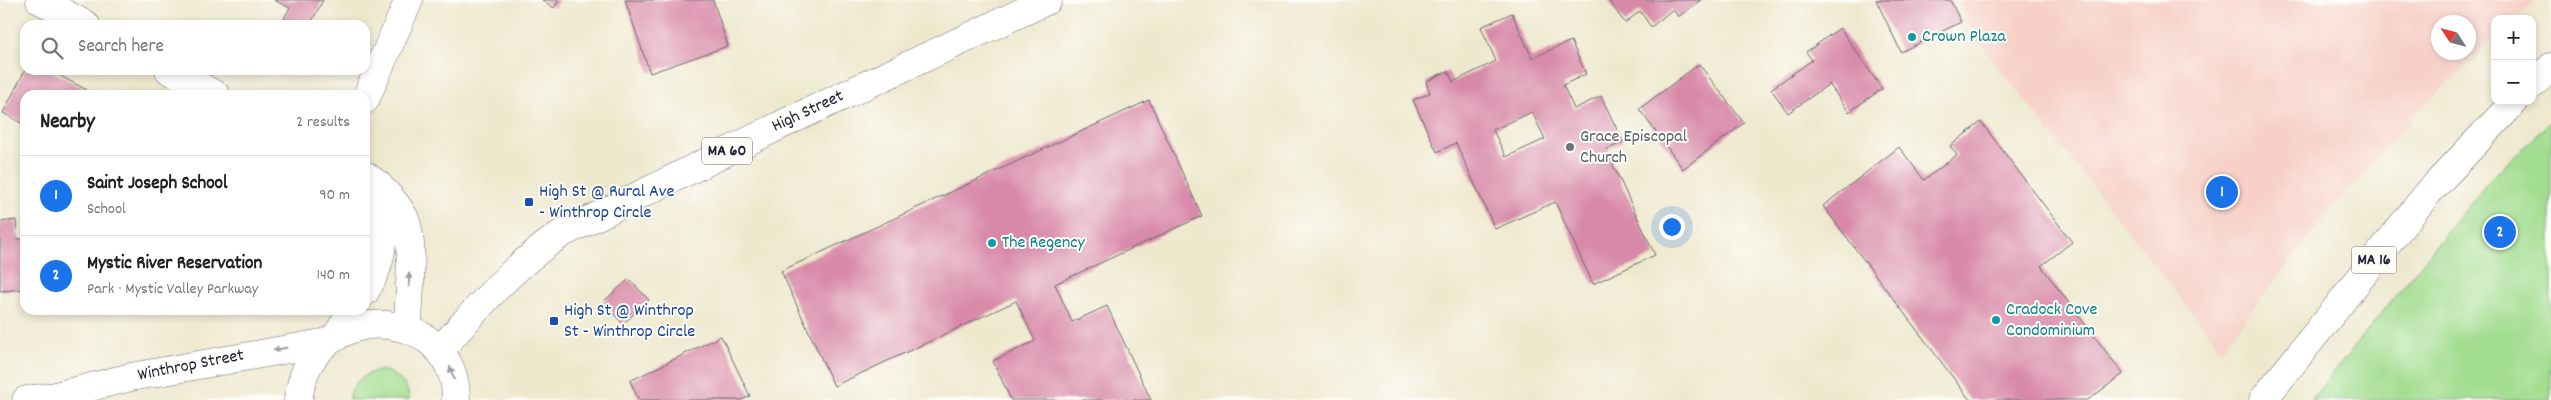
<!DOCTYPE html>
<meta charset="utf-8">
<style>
body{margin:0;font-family:Dekko,sans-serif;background:#f6f6f6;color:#222}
.controls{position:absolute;right:15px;top:15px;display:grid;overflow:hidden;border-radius:10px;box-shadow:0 2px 8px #0003}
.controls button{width:45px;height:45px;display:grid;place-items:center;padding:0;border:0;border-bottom:1px solid #e0e0e0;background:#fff;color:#222;font:25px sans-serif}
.compass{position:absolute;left:2431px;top:15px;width:45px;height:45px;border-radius:50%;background:#fff;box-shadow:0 2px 8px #0003;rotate:306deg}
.you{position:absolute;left:1671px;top:226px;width:18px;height:18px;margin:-12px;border:4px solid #fff;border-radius:50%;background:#1a73e8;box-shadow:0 0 0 8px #1a73e833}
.badge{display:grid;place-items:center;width:32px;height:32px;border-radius:50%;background:#1a73e8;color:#fff;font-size:16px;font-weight:700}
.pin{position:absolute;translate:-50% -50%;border:2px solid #fff;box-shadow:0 1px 5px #0006}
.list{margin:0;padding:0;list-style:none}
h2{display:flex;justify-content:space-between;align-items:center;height:65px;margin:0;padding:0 20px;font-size:21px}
h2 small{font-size:16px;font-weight:400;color:#767676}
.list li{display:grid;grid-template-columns:32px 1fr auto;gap:15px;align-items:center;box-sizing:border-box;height:80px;padding:0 20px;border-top:1px solid #e0e0e0}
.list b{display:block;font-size:19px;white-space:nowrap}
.list p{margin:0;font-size:16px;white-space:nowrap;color:#767676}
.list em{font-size:16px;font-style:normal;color:#767676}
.icon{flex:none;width:28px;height:28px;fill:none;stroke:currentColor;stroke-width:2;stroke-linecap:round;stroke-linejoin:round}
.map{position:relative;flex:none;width:2551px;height:400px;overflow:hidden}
.search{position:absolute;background:#fff;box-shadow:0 2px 8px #0003;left:20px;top:20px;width:350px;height:55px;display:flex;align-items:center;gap:12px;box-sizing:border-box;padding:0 18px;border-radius:15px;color:#767676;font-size:19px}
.panel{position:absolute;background:#fff;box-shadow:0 2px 8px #0003;left:20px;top:90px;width:350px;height:225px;border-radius:15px}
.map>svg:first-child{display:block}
.built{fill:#f7d1c8;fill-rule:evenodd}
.green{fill:#a2dd90;stroke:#628066}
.building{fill:#d889a8;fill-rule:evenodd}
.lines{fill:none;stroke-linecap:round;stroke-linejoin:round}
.street-casing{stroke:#69676e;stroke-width:29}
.primary-casing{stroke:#69676e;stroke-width:29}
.street{stroke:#fff;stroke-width:28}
.primary{stroke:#fff;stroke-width:28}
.oneway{fill:#9c9ca7}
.culture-dot{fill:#0f9aa8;stroke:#fdfcf7;stroke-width:2}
.worship-dot{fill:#6b7280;stroke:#fdfcf7;stroke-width:2}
.transit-dot{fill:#1a4fb4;stroke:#fdfcf7;stroke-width:2}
.labels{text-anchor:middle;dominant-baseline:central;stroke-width:4;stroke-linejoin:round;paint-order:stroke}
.shield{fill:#fdfcf7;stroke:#646373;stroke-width:1}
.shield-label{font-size:16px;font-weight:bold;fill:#22223b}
.culture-label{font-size:18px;fill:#0d838f;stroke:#fdfcf7;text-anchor:start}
.street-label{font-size:18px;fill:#22223b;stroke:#fdfcf7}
.worship-label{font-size:18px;fill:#5b616d;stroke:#fdfcf7;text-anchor:start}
.transit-label{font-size:18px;fill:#164399;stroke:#fdfcf7;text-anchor:start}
</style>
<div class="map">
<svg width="2551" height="400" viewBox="0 0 2551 400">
<rect width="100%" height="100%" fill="#fdfcf7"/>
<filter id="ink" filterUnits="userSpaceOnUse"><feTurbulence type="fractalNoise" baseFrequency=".02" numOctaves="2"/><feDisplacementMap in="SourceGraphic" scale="10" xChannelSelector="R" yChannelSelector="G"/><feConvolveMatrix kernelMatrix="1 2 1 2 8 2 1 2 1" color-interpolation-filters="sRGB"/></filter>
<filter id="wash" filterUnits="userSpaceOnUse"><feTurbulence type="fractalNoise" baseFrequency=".0096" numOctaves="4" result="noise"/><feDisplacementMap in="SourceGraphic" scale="20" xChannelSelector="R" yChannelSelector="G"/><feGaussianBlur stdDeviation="1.12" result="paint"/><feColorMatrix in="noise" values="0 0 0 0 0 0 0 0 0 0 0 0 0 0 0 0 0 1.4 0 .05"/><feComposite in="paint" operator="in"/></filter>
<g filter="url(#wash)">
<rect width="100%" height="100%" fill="#eee8cd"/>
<!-- built -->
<path class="built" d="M 1958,0 L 2537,0 L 2513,19 L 2495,19 L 2495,36 L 2422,108 L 2327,214 L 2221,350 L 1997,65 L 1974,34 ZM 2438,22 L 2468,22 L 2468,52 L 2438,52 Z"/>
<!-- green -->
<path class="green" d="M 2551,121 L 2551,400 L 2311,400 L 2488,182 Z
M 382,370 C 396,374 409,384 409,400 L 349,400 C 352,381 364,373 382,370 Z"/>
<g id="blocks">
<!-- building -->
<path class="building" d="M 274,0 L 323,0 L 310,25 L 297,25 L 284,18 L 290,8 Z
M 542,0 L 559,0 L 554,8 Z
M 625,0 L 713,0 L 728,46 L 650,73 Z
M 1608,0 L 1701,0 L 1678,17 L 1673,9 L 1651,27 L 1640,11 L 1625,23 Z
M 1876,0 L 1950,0 L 1961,22 L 1901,52 Z
M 1512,13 L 1532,58 L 1571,41 L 1586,74 L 1563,85 L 1574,109 L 1601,96 L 1623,142 L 1606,150 L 1655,255 L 1593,284 L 1555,202 L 1495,229 L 1456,143 L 1437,152 L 1413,100 L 1430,93 L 1426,82 L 1437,76 L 1448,71 L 1453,82 L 1496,61 L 1481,27 ZM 1532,112 L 1545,139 L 1506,157 L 1493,130 Z
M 1840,28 L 1882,89 L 1849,112 L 1829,84 L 1788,113 L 1771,89 L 1812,60 L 1806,52 Z
M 1699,64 L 1744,123 L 1683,169 L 1639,109 Z
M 25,70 L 49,70 L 87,90 L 85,95 L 25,95 L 25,125 L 3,113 Z
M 1149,100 L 1202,216 L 1055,284 L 1072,322 L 1107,306 L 1151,400 L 1011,400 L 993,361 L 1035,341 L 1016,301 L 834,386 L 781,271 Z
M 1981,122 L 2072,242 L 2041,266 L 2123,374 L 2088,400 L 1970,400 L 1823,206 L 1899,147 L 1924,180 L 1957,155 L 1950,146 Z
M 16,220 L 17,239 L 25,239 L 25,289 L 0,291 L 0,222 Z
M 629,279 L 649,300 L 623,324 L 603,302 Z
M 721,336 L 750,396 L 742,400 L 639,400 L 630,381 Z"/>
</g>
</g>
<g filter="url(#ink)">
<use href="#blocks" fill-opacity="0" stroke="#69676e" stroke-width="1"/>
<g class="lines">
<defs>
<path id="street" d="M 40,0 L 86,25
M 169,70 L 216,95
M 365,100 L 409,0
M 365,175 C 380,186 395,200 404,217 C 416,240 408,301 408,328
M 365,292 C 388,256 384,224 378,184
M 335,338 L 353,310"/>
<path id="primary" d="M 2532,85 L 2551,67
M 440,350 C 480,305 511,268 561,234 L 787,122 L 1048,0
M 26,400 L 55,396 L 131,377 L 328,342
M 298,400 C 300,388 303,374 309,364 C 347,299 457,317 456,400
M 2263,400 L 2428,193 L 2515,101"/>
</defs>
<!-- street casing -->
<use href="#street" class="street-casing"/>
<!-- primary casing -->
<use href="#primary" class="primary-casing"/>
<!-- street -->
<use href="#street" class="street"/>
<!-- primary -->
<use href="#primary" class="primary"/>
</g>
<!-- one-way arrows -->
<defs><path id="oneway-solid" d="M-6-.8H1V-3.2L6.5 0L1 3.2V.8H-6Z" transform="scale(1.25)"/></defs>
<g class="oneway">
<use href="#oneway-solid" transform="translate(409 280) rotate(-89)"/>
<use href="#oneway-solid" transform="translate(280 349) rotate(169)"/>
<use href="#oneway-solid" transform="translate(452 373) rotate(-108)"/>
</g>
</g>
<!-- markers -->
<g class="culture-dot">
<circle cx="1912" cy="37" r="5"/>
<circle cx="992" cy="243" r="5"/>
<circle cx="1996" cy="320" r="5"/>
</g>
<circle class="worship-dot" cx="1570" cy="147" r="5"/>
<g class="transit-dot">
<rect x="524" y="197" width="10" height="10" rx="2.5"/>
<rect x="549" y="316" width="10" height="10" rx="2.5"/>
</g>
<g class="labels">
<!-- shield labels -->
<g class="shield">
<rect x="702" y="137.5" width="50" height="27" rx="4"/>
<rect x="2351.5" y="246.5" width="45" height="27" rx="4"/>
</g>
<g class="shield-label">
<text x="727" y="151">MA 60</text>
<text x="2374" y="260">MA 16</text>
</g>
<!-- culture labels -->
<g class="culture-label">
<text x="1922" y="37">Crown Plaza</text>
<text x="1002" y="243">The Regency</text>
<text x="2006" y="310">Cradock Cove<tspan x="2006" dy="21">Condominium</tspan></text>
</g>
<!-- street labels -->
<g class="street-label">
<text transform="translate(808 112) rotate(-25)">High Street</text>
<text transform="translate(191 366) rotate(-11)">Winthrop Street</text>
</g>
<!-- worship labels -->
<g class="worship-label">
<text x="1580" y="137">Grace Episcopal<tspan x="1580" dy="21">Church</tspan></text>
</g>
<!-- transit labels -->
<g class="transit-label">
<text x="539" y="192">High St @ Rural Ave<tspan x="539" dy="21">- Winthrop Circle</tspan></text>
<text x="564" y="311">High St @ Winthrop<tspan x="564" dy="21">St - Winthrop Circle</tspan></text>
</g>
</g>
</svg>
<div class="controls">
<button>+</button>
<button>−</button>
</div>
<svg class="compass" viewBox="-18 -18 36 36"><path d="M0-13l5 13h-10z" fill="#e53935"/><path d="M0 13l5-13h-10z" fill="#767676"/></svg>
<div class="you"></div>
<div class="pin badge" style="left:2222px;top:192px">1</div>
<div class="pin badge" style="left:2500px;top:232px">2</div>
<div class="search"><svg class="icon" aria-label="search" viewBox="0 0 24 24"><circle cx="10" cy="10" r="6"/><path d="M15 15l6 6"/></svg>Search here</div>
<section class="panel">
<h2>Nearby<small>2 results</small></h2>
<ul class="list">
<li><span class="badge">1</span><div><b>Saint Joseph School</b><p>School</p></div><em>90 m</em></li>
<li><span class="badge">2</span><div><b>Mystic River Reservation</b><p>Park · Mystic Valley Parkway</p></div><em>140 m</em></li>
</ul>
</section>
</div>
